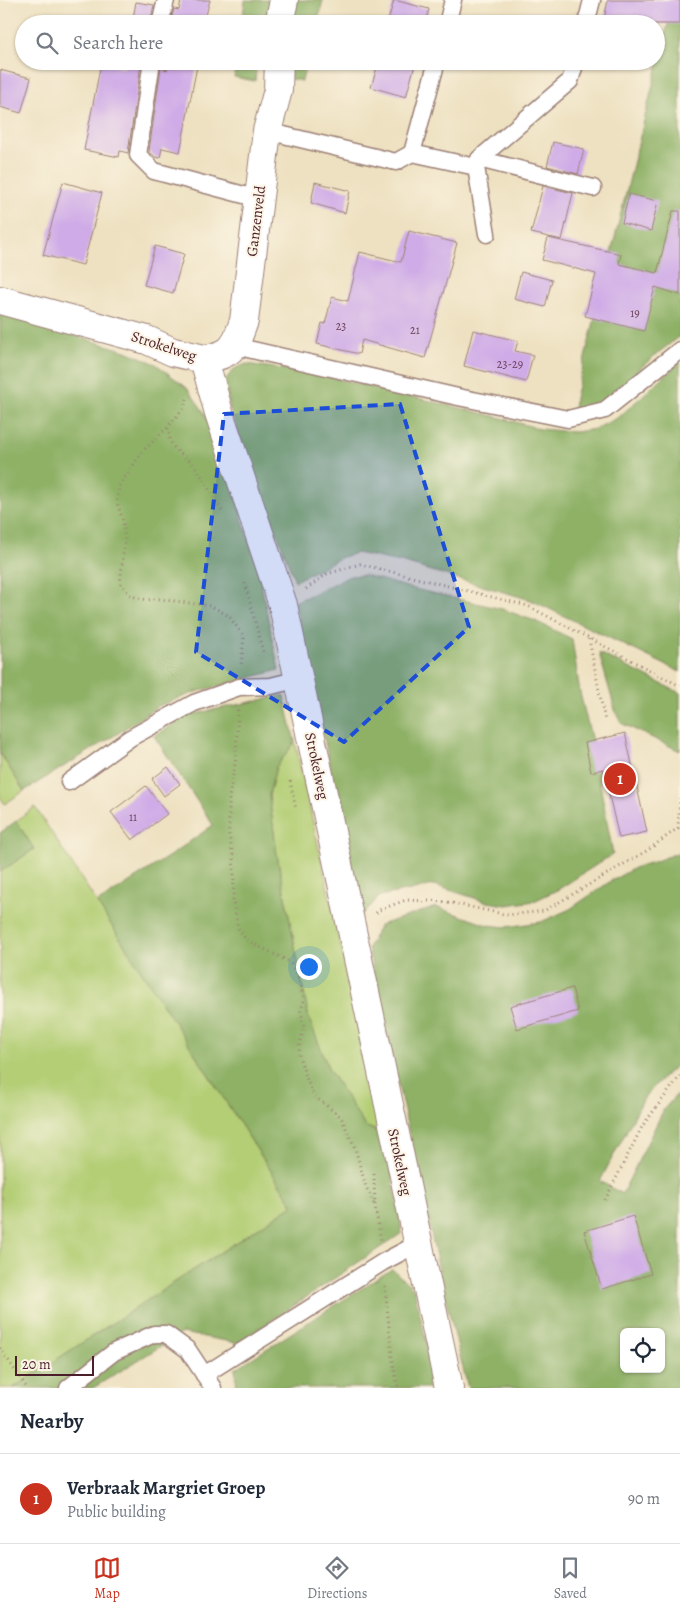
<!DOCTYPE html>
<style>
body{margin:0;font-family:Alegreya,serif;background:#f2f2f3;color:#1f2937}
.controls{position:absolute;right:15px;bottom:15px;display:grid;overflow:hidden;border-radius:8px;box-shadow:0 1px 4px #0004}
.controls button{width:45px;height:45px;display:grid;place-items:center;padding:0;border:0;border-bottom:1px solid #e0e1e3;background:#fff;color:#1f2937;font:25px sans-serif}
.scale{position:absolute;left:15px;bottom:12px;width:79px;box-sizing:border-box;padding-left:5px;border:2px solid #4a1f2b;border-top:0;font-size:14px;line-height:18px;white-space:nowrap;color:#4a1f2b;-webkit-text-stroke:4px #fcf5e5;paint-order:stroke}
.you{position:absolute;left:308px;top:966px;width:18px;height:18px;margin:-12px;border:4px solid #fff;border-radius:50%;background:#1a73e8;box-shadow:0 0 0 8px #1a73e833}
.badge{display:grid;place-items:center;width:32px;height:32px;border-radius:50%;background:#c8321e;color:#fff;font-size:16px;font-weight:700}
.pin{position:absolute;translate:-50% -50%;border:2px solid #fff;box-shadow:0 1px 5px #0006}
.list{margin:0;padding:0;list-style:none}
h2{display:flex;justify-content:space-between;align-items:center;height:65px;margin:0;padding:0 20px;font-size:21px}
h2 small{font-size:16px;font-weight:400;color:#747a83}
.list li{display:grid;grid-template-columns:32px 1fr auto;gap:15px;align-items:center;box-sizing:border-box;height:90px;padding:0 20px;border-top:1px solid #e0e1e3}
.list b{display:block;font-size:19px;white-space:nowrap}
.list p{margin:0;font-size:16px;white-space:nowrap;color:#747a83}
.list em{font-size:16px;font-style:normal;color:#747a83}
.icon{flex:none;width:28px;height:28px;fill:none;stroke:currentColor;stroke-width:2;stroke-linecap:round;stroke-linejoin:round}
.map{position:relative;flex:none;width:680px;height:1388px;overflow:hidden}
.search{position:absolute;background:#fff;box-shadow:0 1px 4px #0004;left:15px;right:15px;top:15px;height:55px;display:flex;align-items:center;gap:12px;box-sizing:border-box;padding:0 18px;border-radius:28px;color:#747a83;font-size:19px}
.sheet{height:155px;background:#fff}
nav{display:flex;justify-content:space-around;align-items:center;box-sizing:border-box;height:70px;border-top:1px solid #e0e1e3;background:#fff;font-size:14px;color:#747a83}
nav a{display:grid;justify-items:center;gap:2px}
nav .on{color:#c8321e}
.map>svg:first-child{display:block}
.green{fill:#b3ce74;stroke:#7e7650}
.forest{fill:#8eb166;stroke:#6c6848;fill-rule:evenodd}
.building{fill:#cfabe7}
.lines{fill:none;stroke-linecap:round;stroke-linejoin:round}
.service-casing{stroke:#9c8076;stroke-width:19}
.minor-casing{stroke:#9c8076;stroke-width:30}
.path{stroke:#9c8076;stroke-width:3;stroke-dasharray:1 4;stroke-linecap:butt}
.service{stroke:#fff;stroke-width:16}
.minor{stroke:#fff;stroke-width:28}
.marked{fill:#1d4ed8;fill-opacity:0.2;stroke:#1d4ed8;stroke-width:4;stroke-dasharray:10 6;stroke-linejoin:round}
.labels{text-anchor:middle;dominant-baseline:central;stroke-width:4;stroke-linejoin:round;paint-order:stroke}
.number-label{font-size:12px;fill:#6b425a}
.street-label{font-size:15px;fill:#4a1f2b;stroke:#fcf5e5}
</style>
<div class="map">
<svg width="680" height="1388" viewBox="0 0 680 1388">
<rect width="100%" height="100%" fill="#fcf5e5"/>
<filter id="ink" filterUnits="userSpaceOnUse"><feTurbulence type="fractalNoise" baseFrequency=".02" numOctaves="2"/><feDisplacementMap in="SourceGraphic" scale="10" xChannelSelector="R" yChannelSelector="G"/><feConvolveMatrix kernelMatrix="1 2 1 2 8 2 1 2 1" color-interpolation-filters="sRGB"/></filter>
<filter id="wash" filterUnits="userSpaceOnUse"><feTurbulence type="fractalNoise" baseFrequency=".0096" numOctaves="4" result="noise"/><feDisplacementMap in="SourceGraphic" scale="20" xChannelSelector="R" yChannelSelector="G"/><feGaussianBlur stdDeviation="1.12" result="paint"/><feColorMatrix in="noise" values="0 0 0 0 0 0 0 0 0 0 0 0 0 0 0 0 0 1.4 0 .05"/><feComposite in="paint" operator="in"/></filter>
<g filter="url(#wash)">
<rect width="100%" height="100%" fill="#eee1c1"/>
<!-- green -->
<path class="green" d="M 295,742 L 383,1134 L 365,1126 L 329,1070 L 309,1019 L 277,855 L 269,795 L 276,767 Z
M 0,753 L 24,791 L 5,804 L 0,797 Z
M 35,807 L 293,1205 L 13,1388 L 0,1388 L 0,872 L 34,849 L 16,821 Z"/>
<!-- forest -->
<path class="forest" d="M 245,0 L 271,0 L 266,24 L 242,24 Z
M 297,0 L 323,0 L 317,24 L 291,24 Z
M 674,0 L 680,0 L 680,336 L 654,356 L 607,399 L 589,409 L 574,411 L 575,398 Z
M 237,61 L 257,61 L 255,81 L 234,77 Z
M 284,61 L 307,61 L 302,81 L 281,77 Z
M 0,313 L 126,351 L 156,364 L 187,388 L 204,412 L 224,457 L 259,574 L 279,670 L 196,692 L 158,706 L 117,734 L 24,791 L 0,753 Z
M 680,362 L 680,672 L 531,600 L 404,563 L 357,553 L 342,557 L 295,581 L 230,410 L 225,380 L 234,369 L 246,364 L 312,373 L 502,418 L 540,429 L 575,432 L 595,429 L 619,417 Z
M 365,575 L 410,588 L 502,609 L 535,621 L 572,639 L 580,693 L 592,741 L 613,854 L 559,889 L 534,901 L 507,905 L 487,902 L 434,885 L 380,896 L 362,915 L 295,602 L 350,576 Z
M 599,653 L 680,693 L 680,751 L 621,723 L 616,713 Z
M 284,695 L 295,742 L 276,767 L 269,795 L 277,855 L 309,1019 L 329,1070 L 365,1126 L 383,1134 L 397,1199 L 402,1233 L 238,1343 L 182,1333 L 93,1388 L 13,1388 L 293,1205 L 97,903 L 174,853 L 213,825 L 154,736 L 189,715 Z
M 16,821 L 34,849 L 0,872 L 0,833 Z
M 680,852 L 680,1062 L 652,1088 L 643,1100 L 600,1181 L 622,1194 L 664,1109 L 680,1091 L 680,1388 L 468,1388 L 444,1292 L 368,948 L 380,925 L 436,907 L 487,925 L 506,927 L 541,922 L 570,909 L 611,881 L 636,867 L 656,861 ZM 624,1332 L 661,1332 L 661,1369 L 624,1369 Z
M 392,1269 L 414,1289 L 437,1388 L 237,1388 L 235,1369 Z"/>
<g id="blocks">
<!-- building -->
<path class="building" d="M 181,0 L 210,0 L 204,23 L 206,24 L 170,24 L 174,9 L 179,10 Z
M 394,0 L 429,9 L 425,24 L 387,24 Z
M 608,0 L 680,0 L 680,24 L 626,24 L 604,19 Z
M 136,2 L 154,5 L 150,24 L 132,24 Z
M 126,61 L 141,64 L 128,153 L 120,151 L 119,157 L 84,150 L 101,63 L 124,68 Z
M 169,61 L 198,61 L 180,152 L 162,148 L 160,158 L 155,157 L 149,151 L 161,68 L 167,70 Z
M 379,61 L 416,61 L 406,97 L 371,87 Z
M 0,70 L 31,78 L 21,113 L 0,107 Z
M 553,142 L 584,149 L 578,174 L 547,166 Z
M 63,182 L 102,193 L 83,265 L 43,255 Z
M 315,182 L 350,191 L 345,213 L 311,203 Z
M 543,186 L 573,193 L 562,240 L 531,233 Z
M 629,194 L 658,201 L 651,231 L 622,223 Z
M 673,211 L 680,211 L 680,295 L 655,287 L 644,331 L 585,316 L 596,274 L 542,260 L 548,238 L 621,254 L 619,264 L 657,273 Z
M 409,231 L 457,243 L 425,358 L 362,340 L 359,354 L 317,344 L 322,323 L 325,324 L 332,297 L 348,301 L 360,252 L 401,262 Z
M 155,246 L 184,254 L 173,293 L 144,285 Z
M 521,272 L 552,280 L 545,307 L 514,299 Z
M 473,330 L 518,341 L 515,351 L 533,355 L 526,382 L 464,366 Z
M 625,733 L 647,832 L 619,838 L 603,769 L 591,772 L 585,743 Z
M 168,767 L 180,784 L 164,796 L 152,779 Z
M 146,786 L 167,814 L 132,840 L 111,812 Z
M 572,988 L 578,1011 L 517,1029 L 510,1006 Z
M 633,1216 L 651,1274 L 602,1289 L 584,1231 Z"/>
</g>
</g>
<g filter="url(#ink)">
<use href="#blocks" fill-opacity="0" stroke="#9c8076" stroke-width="1"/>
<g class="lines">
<defs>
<path id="service" d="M 160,24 L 166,0
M 447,24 L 453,0
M 586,24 L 592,0
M 152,61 L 138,155 L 154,171 L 259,199
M 267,131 L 396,162 L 412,153 L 437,61
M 412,153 L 476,167 L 479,159 L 570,81 L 576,61
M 479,159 L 593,188
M 476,167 L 487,234
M 235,346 L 458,397 L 568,419 L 605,410 L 680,350
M 69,782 L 130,738 L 194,703 L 239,687 L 271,686 L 299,679
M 204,1375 L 383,1262 L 417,1244
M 68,1388 L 114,1352 L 154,1334 L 166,1334 L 188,1350 L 213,1388"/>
<path id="minor" d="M 280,24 L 281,14 L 284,0
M 0,300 L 147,340 L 173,352 L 204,359 L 219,413 L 283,605 L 449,1388
M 204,359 C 234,354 234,348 244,321 L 267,131 L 278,90 L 279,61"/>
</defs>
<!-- service casing -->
<use href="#service" class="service-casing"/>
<!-- minor casing -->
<use href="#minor" class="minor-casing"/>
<!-- path -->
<path class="path" d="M 187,399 L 182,410 L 167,428 L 142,452 L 119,486 L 117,502 L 123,521 L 125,538 L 120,583 L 131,596 L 147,600 L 159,599 L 211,606 L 229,616 L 244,637 L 241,666
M 168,428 C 169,454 185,452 197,469 C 206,483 213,497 222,511
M 245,583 L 263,652
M 306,589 L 327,574 L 360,564 L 528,606 L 680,686
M 589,639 L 605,721
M 238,710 L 236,758 L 229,797 L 229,835 L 233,855 L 234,876 L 233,902 L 238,928 L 246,940 L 290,962 L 298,976 L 304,1000 L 301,1011 L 304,1028 L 300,1043 L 299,1056 L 307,1080 L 314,1096 L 341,1117 L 355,1148 L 366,1187 L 375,1206
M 290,781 L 296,809
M 376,913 L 379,910 L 406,900 L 447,902 L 508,915 L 544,911 L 648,850 L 678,828 L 680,798
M 374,1174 L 375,1206 L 381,1240
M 605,1200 L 643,1125 L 680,1076
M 385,1286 L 392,1356 L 398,1388
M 0,1348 L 27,1388"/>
<!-- service -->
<use href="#service" class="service"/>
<!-- minor -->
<use href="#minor" class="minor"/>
</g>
</g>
<!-- marked area -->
<path class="marked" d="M 400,404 L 469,627 L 344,742 L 196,652 L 224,414 Z"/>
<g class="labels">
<!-- number labels -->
<g class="number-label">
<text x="635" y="313">19</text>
<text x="341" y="326">23</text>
<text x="415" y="330">21</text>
<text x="510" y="364">23-29</text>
<text x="133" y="817">11</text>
</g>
<!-- street labels -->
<g class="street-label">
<text transform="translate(256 221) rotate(-83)">Ganzenveld</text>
<text transform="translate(164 346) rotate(18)">Strokelweg</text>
<text transform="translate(317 766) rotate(78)">Strokelweg</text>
<text transform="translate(400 1162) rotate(78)">Strokelweg</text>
</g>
</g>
</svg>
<div class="controls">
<button><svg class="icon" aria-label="locate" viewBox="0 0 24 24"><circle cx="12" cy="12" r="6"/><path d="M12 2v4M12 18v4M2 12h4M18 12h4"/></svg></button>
</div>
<div class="scale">20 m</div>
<div class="you"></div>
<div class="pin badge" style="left:620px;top:779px">1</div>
<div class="search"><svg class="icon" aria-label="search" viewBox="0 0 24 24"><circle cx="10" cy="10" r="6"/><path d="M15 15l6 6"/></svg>Search here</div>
</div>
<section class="sheet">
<h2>Nearby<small></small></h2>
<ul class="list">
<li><span class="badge">1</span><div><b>Verbraak Margriet Groep</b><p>Public building</p></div><em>90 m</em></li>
</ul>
</section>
<nav>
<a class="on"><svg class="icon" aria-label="map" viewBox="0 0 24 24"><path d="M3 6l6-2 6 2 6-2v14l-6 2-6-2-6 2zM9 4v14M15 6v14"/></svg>Map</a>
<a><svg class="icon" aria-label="directions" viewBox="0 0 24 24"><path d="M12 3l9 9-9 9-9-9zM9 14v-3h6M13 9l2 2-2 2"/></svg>Directions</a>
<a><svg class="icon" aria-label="saved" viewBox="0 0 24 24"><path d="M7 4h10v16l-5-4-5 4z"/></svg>Saved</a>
</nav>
